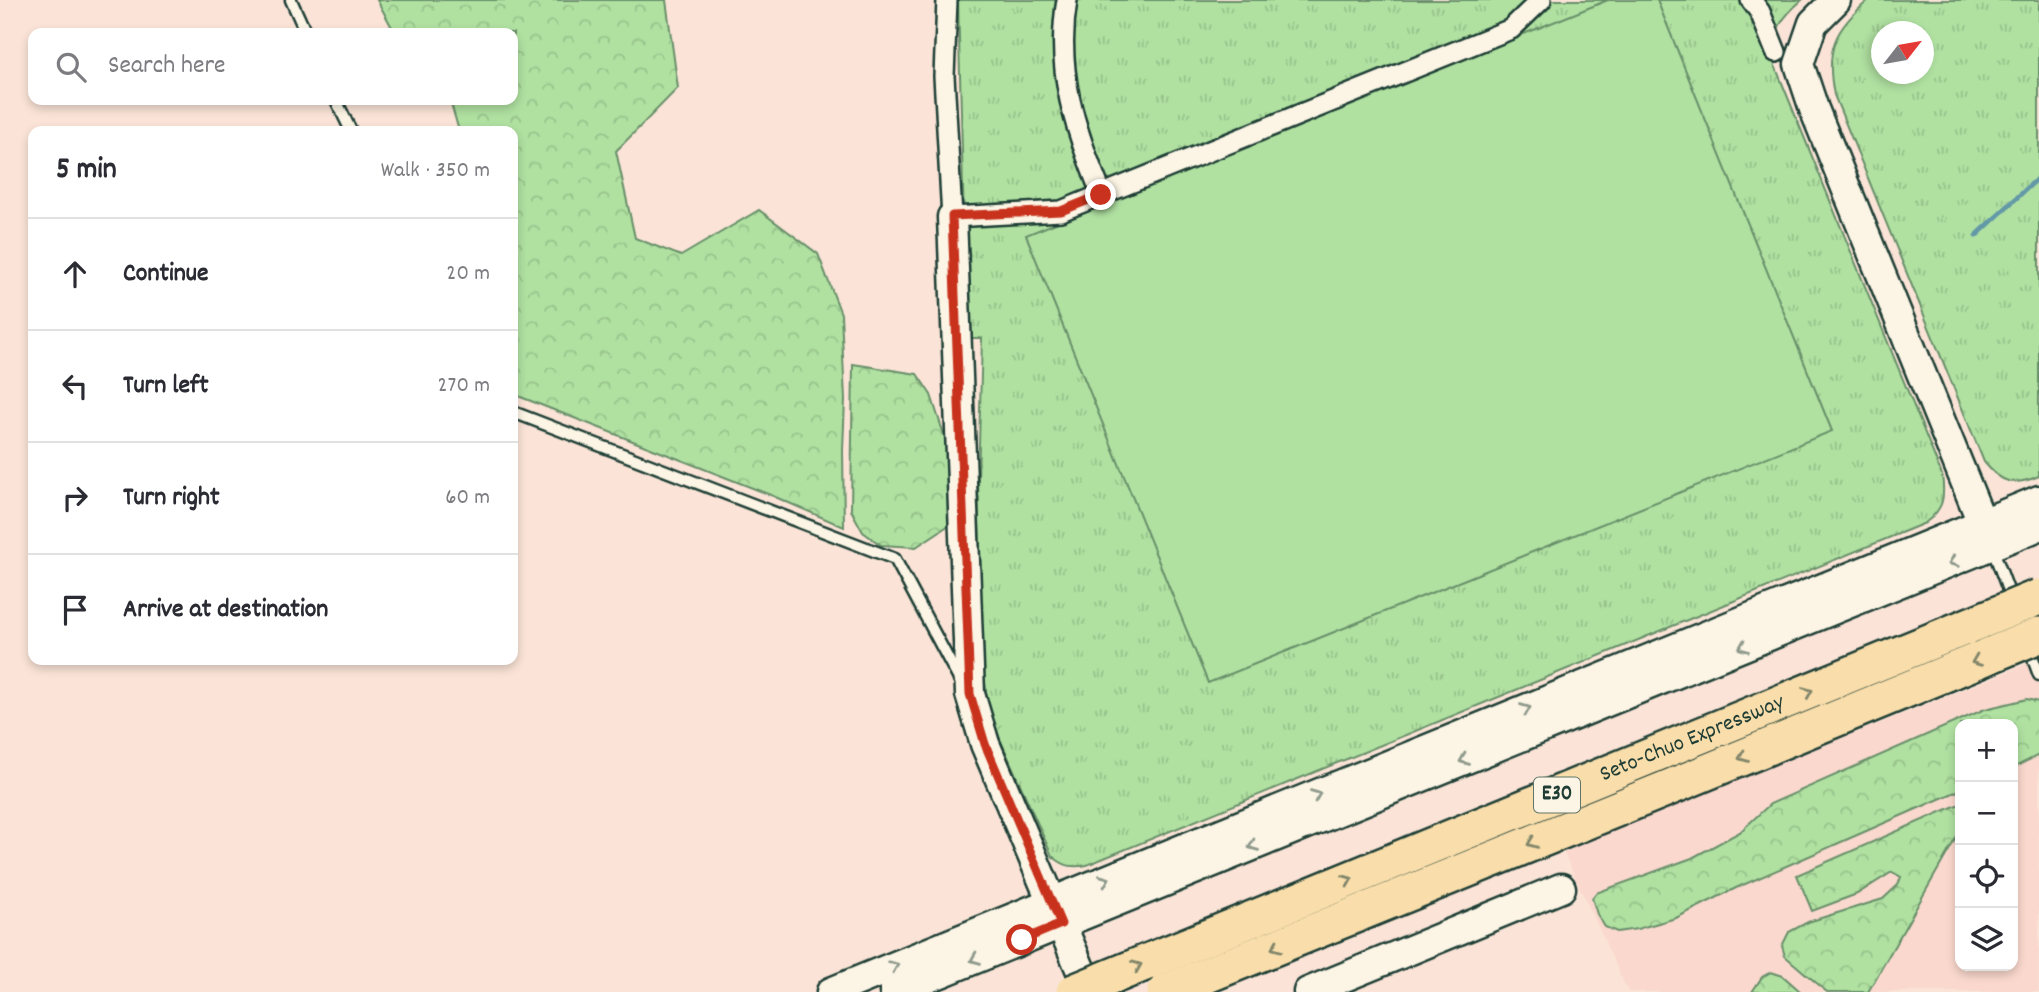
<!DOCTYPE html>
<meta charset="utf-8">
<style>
body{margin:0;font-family:Dekko,sans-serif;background:#f7f7f7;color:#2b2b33}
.controls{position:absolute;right:21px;bottom:21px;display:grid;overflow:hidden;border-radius:14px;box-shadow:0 4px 10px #0003}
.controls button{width:63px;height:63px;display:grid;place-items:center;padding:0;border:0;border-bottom:2px solid #e1e1e2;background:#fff;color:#2b2b33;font:35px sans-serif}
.compass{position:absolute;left:1871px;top:21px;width:63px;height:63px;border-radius:50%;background:#fff;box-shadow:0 4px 10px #0003;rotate:59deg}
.stop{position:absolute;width:21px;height:21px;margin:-16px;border:5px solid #c8321e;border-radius:50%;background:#fff}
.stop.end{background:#c8321e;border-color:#fff;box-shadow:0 2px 7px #0008}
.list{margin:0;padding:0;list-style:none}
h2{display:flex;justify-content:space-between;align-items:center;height:91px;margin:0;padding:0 28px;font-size:30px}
h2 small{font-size:23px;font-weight:400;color:#7c7c81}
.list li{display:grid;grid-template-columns:46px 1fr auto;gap:21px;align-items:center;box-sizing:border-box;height:112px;padding:0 28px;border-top:2px solid #e1e1e2}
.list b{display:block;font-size:26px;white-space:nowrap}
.list em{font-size:23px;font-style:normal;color:#7c7c81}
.icon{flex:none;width:38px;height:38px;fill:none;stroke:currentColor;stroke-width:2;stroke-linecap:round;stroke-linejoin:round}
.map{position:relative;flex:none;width:2039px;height:992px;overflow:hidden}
.search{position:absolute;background:#fff;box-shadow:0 4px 10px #0003;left:28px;top:28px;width:490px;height:77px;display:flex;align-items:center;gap:18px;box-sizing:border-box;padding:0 24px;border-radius:14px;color:#7c7c81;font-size:26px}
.panel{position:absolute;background:#fff;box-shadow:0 4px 10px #0003;left:28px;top:126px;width:490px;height:539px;border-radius:14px}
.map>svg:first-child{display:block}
.built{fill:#fad8cd;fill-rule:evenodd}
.forest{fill:url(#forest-crowns);stroke:#688f6a;stroke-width:2}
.park{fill:url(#park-tufts);stroke:#688f6a;stroke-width:2;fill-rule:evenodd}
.garden{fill:#b0e1a1;stroke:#688f6a;stroke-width:2}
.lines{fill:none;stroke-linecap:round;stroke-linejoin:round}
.stream{stroke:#6499a7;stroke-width:5}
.lane-casing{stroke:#1f3d34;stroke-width:15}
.street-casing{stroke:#1f3d34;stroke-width:24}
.secondary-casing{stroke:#1f3d34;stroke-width:33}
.lane{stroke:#fcf5e5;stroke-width:10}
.street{stroke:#fcf5e5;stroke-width:19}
.secondary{stroke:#fcf5e5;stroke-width:28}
.rail{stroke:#1f3d34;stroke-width:5;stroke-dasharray:10 5;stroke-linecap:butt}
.highway-bridge-casing{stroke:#1f3d34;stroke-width:40;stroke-linecap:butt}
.highway-bridge{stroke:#f9deab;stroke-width:35}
.oneway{stroke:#8e998c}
.oneway2{stroke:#81856a}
.route{stroke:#c8321e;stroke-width:9}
.labels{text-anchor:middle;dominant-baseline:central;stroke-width:5;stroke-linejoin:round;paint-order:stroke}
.shield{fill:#fcf5e5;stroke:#617469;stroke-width:2}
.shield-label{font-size:21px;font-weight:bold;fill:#1f3d34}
.street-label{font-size:23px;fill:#1f3d34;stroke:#fcf5e5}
</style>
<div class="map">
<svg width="2039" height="992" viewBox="0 0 2039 992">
<defs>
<pattern id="forest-crowns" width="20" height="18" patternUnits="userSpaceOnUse" patternTransform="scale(1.75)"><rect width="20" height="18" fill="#b0e1a1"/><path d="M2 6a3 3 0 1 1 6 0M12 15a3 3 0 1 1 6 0" fill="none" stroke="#97c28b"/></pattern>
<pattern id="park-tufts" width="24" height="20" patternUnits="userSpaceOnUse" patternTransform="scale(1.75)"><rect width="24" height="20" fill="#b0e1a1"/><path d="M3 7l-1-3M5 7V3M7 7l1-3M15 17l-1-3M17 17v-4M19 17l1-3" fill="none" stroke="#97c28b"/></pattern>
</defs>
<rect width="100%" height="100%" fill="#fbe4d7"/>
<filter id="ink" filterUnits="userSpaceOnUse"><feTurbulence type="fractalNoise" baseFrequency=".0143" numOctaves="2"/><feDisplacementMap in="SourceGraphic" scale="14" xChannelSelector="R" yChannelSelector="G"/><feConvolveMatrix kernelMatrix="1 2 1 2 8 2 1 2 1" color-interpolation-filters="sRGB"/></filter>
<g filter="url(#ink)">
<!-- built -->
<path class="built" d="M 2039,659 L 2039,992 L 1628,992 L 1563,851 ZM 1960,724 L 2013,724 L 2013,966 L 1960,966 Z"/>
<!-- forest -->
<path class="forest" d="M 377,0 L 666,0 L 678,88 L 616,151 L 635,238 L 681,256 L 759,210 L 818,254 L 841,314 L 845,399 L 843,450 L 844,527 L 773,496 L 513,394 L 513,131 L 459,131 L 450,100 L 513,100 L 513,33 L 395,33 Z
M 853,364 L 917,374 L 931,395 L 948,447 L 952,523 L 916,547 L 881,545 L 863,532 L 851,510 Z
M 2027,699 L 2039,702 L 2039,755 L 2013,768 L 2013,724 L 1960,724 L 1960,790 L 1736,888 L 1676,918 L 1637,929 L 1617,932 L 1605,927 L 1597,914 L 1592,898 L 1596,893 L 1692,858 L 1740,832 L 1770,804 L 1985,709 Z
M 1957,805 L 1960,805 L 1960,831 L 1868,992 L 1827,992 L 1785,956 L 1782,946 L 1789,932 L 1808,922 L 1883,899 L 1898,885 L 1901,877 L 1892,872 L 1857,894 L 1812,911 L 1797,875 Z
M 1771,972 L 1783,976 L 1801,992 L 1752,992 L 1762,977 Z"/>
<!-- park -->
<path class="park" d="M 958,0 L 1802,0 C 1779,20 1777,27 1771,56 L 1942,475 C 1945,497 1944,509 1925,523 L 1087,865 C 1071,868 1064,866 1052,856 L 1000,739 L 988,705 L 983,669 L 978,480 L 982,338 L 967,338 Z
M 1869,0 L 2039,0 L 2039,476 C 2013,487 2001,483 1984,462 L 1834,95 C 1825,50 1834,29 1869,0 ZM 1882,32 L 1924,32 L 1924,74 L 1882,74 Z"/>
<!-- garden -->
<path class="garden" d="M 1608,0 L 1657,0 L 1832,431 L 1208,683 L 1026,235 Z"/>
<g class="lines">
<!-- stream -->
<path class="stream" d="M 1976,236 L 2039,177"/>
<defs>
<path id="lane" d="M 291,0 L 306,33
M 336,100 L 351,131
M 513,412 L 895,559 L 961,683
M 1992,547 L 2012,601
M 2028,645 L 2039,675"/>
<path id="street" d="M 947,0 L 944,76 L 952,217 L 1061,211 L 1511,29 L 1541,0
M 1067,0 C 1055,71 1075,130 1102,195
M 1751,0 L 1760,12 L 1776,52"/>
<path id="secondary" d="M 1836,0 L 1813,23 L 1799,64 L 1814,109 L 1989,540
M 952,217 L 970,694 L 985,744 L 1090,992
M 831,992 L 2039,500
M 894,992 L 2039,526
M 1308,992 L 1561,888"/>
</defs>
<!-- lane casing -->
<use href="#lane" class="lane-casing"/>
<!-- street casing -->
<use href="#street" class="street-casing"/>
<!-- secondary casing -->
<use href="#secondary" class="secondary-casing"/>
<!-- lane -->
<use href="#lane" class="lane"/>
<!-- street -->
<use href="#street" class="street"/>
<!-- secondary -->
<use href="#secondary" class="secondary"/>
<!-- rail -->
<path class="rail" d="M 1111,992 L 2039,613"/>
<defs>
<g id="highway-bridge">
<path id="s1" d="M 1074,992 L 2039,597"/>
<path d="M 1165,992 L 1668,788 L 2039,635"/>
</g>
</defs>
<!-- highway-bridge casing -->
<use href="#highway-bridge" class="highway-bridge-casing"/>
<!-- highway-bridge -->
<use href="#highway-bridge" class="highway-bridge"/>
</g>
<!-- one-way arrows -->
<defs><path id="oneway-chevron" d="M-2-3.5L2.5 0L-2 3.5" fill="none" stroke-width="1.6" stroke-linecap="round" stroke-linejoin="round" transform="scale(1.75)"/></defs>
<g class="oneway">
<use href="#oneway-chevron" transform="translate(1953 562) rotate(158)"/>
<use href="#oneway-chevron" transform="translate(1743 647) rotate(158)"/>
<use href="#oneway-chevron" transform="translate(1526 709) rotate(-22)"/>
<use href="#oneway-chevron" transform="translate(1464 760) rotate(158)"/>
<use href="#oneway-chevron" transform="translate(1316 795) rotate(-22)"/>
<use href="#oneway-chevron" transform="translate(1253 846) rotate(158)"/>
<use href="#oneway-chevron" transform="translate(1105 880) rotate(-22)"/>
<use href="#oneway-chevron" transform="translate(975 959) rotate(158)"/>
<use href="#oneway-chevron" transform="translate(894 966) rotate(-22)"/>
</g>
<g class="oneway2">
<use href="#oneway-chevron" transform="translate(1976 661) rotate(158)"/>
<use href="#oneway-chevron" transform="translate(1808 692) rotate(-22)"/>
<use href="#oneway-chevron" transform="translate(1743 757) rotate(158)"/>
<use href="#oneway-chevron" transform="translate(1532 843) rotate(158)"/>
<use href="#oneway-chevron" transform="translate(1348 880) rotate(-22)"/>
<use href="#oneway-chevron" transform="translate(1276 947) rotate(158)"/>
<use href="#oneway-chevron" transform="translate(1137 966) rotate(-22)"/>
</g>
</g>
<g class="lines" filter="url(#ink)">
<!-- route -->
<path class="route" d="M 1022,940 L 1061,924 L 985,744 L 970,694 L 952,216 L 1061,211 L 1101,195"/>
</g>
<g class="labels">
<!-- shield labels -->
<rect class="shield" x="1534" y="777.5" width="46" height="35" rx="5"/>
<g class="shield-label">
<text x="1557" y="795">E30</text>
</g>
<!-- street labels -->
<g class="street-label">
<text stroke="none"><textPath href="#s1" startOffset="668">Seto-Chuo Expressway</textPath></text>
</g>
</g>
</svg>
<div class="controls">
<button>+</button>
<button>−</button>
<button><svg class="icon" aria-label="locate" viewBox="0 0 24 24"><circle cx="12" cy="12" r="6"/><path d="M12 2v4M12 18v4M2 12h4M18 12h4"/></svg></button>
<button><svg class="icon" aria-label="layers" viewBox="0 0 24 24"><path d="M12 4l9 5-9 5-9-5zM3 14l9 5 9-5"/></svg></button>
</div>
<svg class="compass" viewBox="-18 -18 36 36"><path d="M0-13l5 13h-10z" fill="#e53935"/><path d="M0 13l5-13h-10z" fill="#7c7c81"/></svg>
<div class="stop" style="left:1022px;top:940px"></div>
<div class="stop end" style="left:1101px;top:195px"></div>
<div class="search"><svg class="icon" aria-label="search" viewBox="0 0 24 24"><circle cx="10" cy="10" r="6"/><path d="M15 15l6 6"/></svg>Search here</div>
<section class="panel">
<h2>5 min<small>Walk · 350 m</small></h2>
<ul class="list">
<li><svg class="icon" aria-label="ahead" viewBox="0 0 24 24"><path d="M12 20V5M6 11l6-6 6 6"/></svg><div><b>Continue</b></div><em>20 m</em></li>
<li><svg class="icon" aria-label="left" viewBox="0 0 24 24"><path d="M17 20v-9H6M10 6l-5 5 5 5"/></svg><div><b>Turn left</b></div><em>270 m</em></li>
<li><svg class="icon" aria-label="right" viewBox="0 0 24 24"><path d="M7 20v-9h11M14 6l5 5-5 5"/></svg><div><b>Turn right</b></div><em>60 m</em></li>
<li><svg class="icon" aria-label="arrive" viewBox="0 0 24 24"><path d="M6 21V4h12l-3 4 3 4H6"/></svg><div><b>Arrive at destination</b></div></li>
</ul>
</section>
</div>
